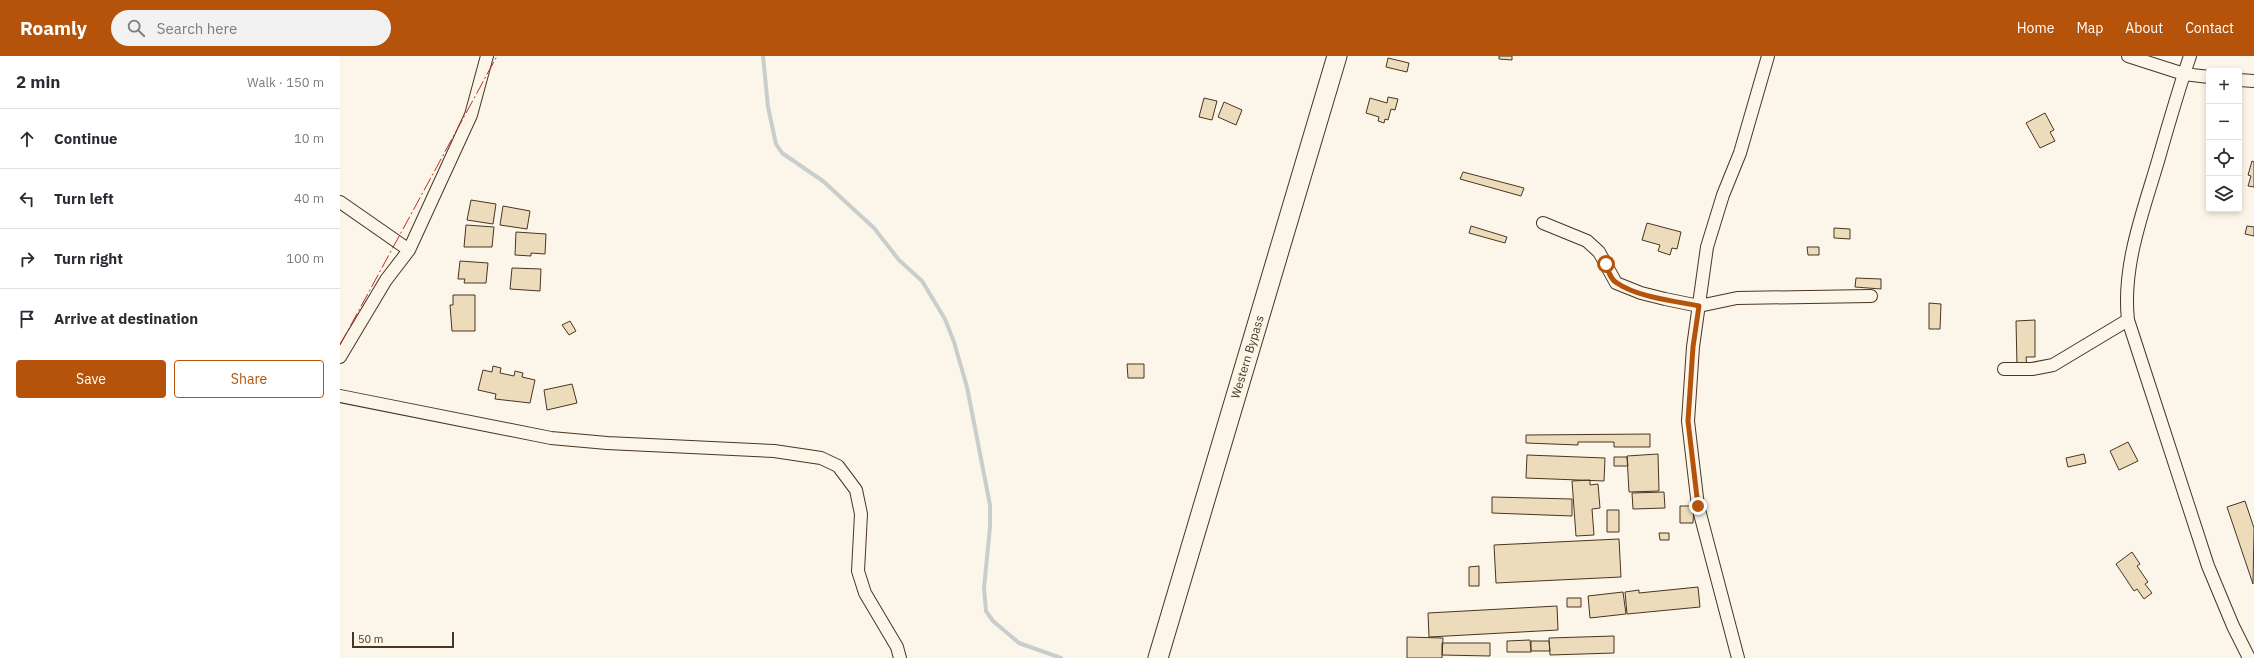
<!DOCTYPE html>
<meta charset="utf-8">
<style>
body{margin:0;font-family:"IBM Plex Sans",sans-serif;background:#f2f2f3;color:#2b2b33}
.controls{position:absolute;right:12px;top:12px;display:grid;overflow:hidden;border-radius:4px;box-shadow:0 2px 6px #0003}
.controls button{width:36px;height:36px;display:grid;place-items:center;padding:0;border:0;border-bottom:1px solid #e1e1e2;background:#fff;color:#2b2b33;font:20px sans-serif}
.scale{position:absolute;left:12px;bottom:10px;width:102px;box-sizing:border-box;padding-left:4px;border:2px solid #4a3520;border-top:0;font-size:11px;line-height:14px;white-space:nowrap;color:#4a3520;-webkit-text-stroke:3px #fbf6e9;paint-order:stroke}
.stop{position:absolute;width:12px;height:12px;margin:-9px;border:3px solid #b45309;border-radius:50%;background:#fff}
.stop.end{background:#b45309;border-color:#fff;box-shadow:0 1px 4px #0008}
.list{margin:0;padding:0;list-style:none}
h2{display:flex;justify-content:space-between;align-items:center;height:52px;margin:0;padding:0 16px;font-size:17px}
h2 small{font-size:13px;font-weight:400;color:#7c7c81}
.list li{display:grid;grid-template-columns:26px 1fr auto;gap:12px;align-items:center;box-sizing:border-box;height:60px;padding:0 16px;border-top:1px solid #e1e1e2}
.list b{display:block;font-size:15px;white-space:nowrap}
.list em{font-size:13px;font-style:normal;color:#7c7c81}
.actions{display:flex;gap:8px;padding:12px 16px}
.actions a{flex:1;padding:9px 0;border:1px solid #b45309;border-radius:4px;text-align:center;font-size:14px;color:#b45309}
.actions .main{background:#b45309;color:#fff}
.icon{flex:none;width:22px;height:22px;fill:none;stroke:currentColor;stroke-width:2;stroke-linecap:round;stroke-linejoin:round}
.map{position:relative;flex:none;width:1914px;height:602px;overflow:hidden}
header{display:flex;align-items:center;gap:24px;box-sizing:border-box;height:56px;padding:0 20px;background:#b45309;color:#fff}
header strong{font-size:19px}
nav{display:flex;gap:22px;margin-inline-start:auto;font-size:14px}
.search{width:280px;height:36px;background:#f2f2f3;display:flex;align-items:center;gap:10px;box-sizing:border-box;padding:0 14px;border-radius:22px;color:#7c7c81;font-size:15px}
main{display:flex}
aside{flex:1;background:#fff}
.map>svg:first-child{display:block}
.lines{fill:none;stroke-linecap:round;stroke-linejoin:round}
.stream{stroke:#c9cecd;stroke-width:4}
.building{fill:#ecdcbc;stroke:#4a3520}
.street-casing{stroke:#4a3520;stroke-width:14}
.primary-casing{stroke:#4a3520;stroke-width:21}
.street{stroke:#fbf6e9;stroke-width:12}
.primary{stroke:#fbf6e9;stroke-width:19}
.power{stroke:#c62828;stroke-width:1;stroke-dasharray:14 3 2 3;stroke-linecap:butt}
.route{stroke:#b45309;stroke-width:5}
.labels{text-anchor:middle;dominant-baseline:central;stroke-width:3;stroke-linejoin:round;paint-order:stroke}
.street-label{font-size:12px;fill:#4a3520;stroke:#fbf6e9}
</style>
<header>
<strong>Roamly</strong>
<div class="search"><svg class="icon" aria-label="search" viewBox="0 0 24 24"><circle cx="10" cy="10" r="6"/><path d="M15 15l6 6"/></svg>Search here</div>
<nav><a>Home</a><a>Map</a><a>About</a><a>Contact</a></nav>
</header>
<main>
<aside>
<h2>2 min<small>Walk · 150 m</small></h2>
<ul class="list">
<li><svg class="icon" aria-label="ahead" viewBox="0 0 24 24"><path d="M12 20V5M6 11l6-6 6 6"/></svg><div><b>Continue</b></div><em>10 m</em></li>
<li><svg class="icon" aria-label="left" viewBox="0 0 24 24"><path d="M17 20v-9H6M10 6l-5 5 5 5"/></svg><div><b>Turn left</b></div><em>40 m</em></li>
<li><svg class="icon" aria-label="right" viewBox="0 0 24 24"><path d="M7 20v-9h11M14 6l5 5-5 5"/></svg><div><b>Turn right</b></div><em>100 m</em></li>
<li><svg class="icon" aria-label="arrive" viewBox="0 0 24 24"><path d="M6 21V4h12l-3 4 3 4H6"/></svg><div><b>Arrive at destination</b></div></li>
</ul>
<div class="actions"><a class="main">Save</a><a>Share</a></div>
</aside>
<div class="map">
<svg width="1914" height="602" viewBox="0 0 1914 602">
<rect width="100%" height="100%" fill="#fbf6e9"/>
<g class="lines">
<!-- stream -->
<path class="stream" d="M 423,0 L 428,51 L 436,88 L 442,97 L 483,125 L 534,172 L 559,204 L 582,225 L 605,263 L 614,286 L 627,331 L 650,449 L 650,471 L 644,532 L 646,555 L 653,565 L 679,587 L 721,602"/>
</g>
<!-- building -->
<path class="building" d="M 1159,0 L 1172,0 L 1172,4 L 1159,3 Z
M 1048,2 L 1069,7 L 1067,16 L 1046,11 Z
M 1048,41 L 1058,43 L 1055,54 L 1051,53 L 1048,64 L 1045,63 L 1044,67 L 1038,65 L 1039,61 L 1026,57 L 1030,42 L 1047,47 Z
M 864,42 L 877,45 L 872,64 L 859,61 Z
M 884,46 L 902,54 L 896,69 L 878,61 Z
M 1705,57 L 1714,74 L 1710,76 L 1715,85 L 1700,92 L 1686,67 Z
M 1912,105 L 1914,106 L 1914,131 L 1908,130 L 1911,120 L 1908,119 Z
M 1123,116 L 1184,132 L 1181,140 L 1120,123 Z
M 131,144 L 156,148 L 153,168 L 127,164 Z
M 163,150 L 190,155 L 187,173 L 160,169 Z
M 1307,167 L 1341,176 L 1337,193 L 1332,192 L 1330,199 L 1318,195 L 1320,189 L 1302,184 Z
M 126,169 L 154,171 L 152,191 L 124,191 Z
M 1131,170 L 1167,181 L 1165,187 L 1129,177 Z
M 1907,170 L 1914,171 L 1914,180 L 1905,178 Z
M 1494,172 L 1510,173 L 1510,183 L 1494,182 Z
M 176,176 L 206,178 L 205,198 L 191,197 L 191,200 L 175,199 Z
M 1467,191 L 1479,191 L 1479,199 L 1468,199 Z
M 120,205 L 148,207 L 146,227 L 124,227 L 125,223 L 118,223 Z
M 172,212 L 201,213 L 200,235 L 170,233 Z
M 1516,222 L 1541,223 L 1541,233 L 1515,231 Z
M 113,239 L 135,239 L 135,275 L 112,275 L 110,249 L 113,249 Z
M 1589,247 L 1601,248 L 1600,273 L 1589,273 Z
M 1695,264 L 1695,301 L 1686,301 L 1687,310 L 1677,310 L 1676,265 Z
M 230,265 L 236,275 L 229,279 L 222,269 Z
M 787,308 L 804,308 L 804,322 L 788,322 Z
M 153,310 L 161,312 L 160,317 L 174,320 L 175,315 L 183,317 L 182,321 L 195,324 L 190,347 L 155,343 L 156,338 L 138,334 L 143,314 L 152,316 Z
M 232,328 L 237,347 L 207,354 L 204,334 Z
M 1310,378 L 1310,391 L 1274,391 L 1274,386 L 1238,386 L 1238,389 L 1186,387 L 1186,379 Z
M 1788,386 L 1798,405 L 1779,414 L 1770,395 Z
M 1318,398 L 1319,435 L 1289,436 L 1287,400 Z
M 1744,398 L 1746,407 L 1728,411 L 1726,402 Z
M 1187,399 L 1265,402 L 1264,425 L 1186,422 Z
M 1274,401 L 1287,401 L 1288,410 L 1274,410 Z
M 1250,424 L 1250,429 L 1258,428 L 1260,452 L 1252,453 L 1254,479 L 1236,480 L 1232,425 Z
M 1324,436 L 1325,452 L 1293,453 L 1292,437 Z
M 1152,441 L 1232,443 L 1232,460 L 1152,457 Z
M 1905,445 L 1914,472 L 1913,528 L 1887,451 Z
M 1340,450 L 1354,450 L 1353,467 L 1340,467 Z
M 1267,454 L 1279,454 L 1279,476 L 1267,476 Z
M 1319,477 L 1329,477 L 1329,484 L 1320,484 Z
M 1279,483 L 1281,521 L 1156,527 L 1154,489 Z
M 1792,496 L 1800,508 L 1797,510 L 1808,526 L 1805,528 L 1812,537 L 1804,543 L 1797,533 L 1794,535 L 1776,508 Z
M 1139,510 L 1139,530 L 1129,530 L 1129,511 Z
M 1358,531 L 1360,551 L 1287,558 L 1285,536 L 1299,534 L 1299,537 Z
M 1283,536 L 1286,558 L 1250,562 L 1248,540 Z
M 1227,542 L 1241,542 L 1241,551 L 1227,551 Z
M 1217,550 L 1218,574 L 1089,581 L 1088,557 Z
M 1274,580 L 1274,597 L 1210,599 L 1209,582 Z
M 1067,581 L 1103,582 L 1102,602 L 1067,602 Z
M 1190,584 L 1191,596 L 1167,596 L 1167,585 Z
M 1191,585 L 1209,585 L 1210,595 L 1191,595 Z
M 1102,587 L 1150,587 L 1150,600 L 1102,599 Z"/>
<g class="lines">
<defs>
<path id="street" d="M 1788,0 L 1844,18 L 1869,21
M 1850,0 C 1838,35 1828,70 1818,105 C 1803,156 1782,210 1788,264 L 1868,510 L 1893,570 L 1909,602
M 1899,24 L 1914,25
M 0,146 L 69,194
M 1203,167 L 1247,185 L 1259,196 L 1276,227 L 1301,237 L 1325,243 L 1359,250 L 1397,242 L 1531,240
M 0,301 L 46,224 L 69,194 L 131,59 L 147,0
M 1664,313 L 1692,313 L 1713,309 L 1788,264
M 0,340 L 211,382 L 267,387 L 434,395 L 481,402 L 498,410 L 516,434 L 521,458 L 518,515 L 525,537 L 557,591 L 560,602
M 1398,602 L 1358,450 L 1348,365 L 1353,291 L 1367,191 L 1383,139 L 1400,97 L 1428,0"/>
<path id="primary" d="M 818,602 L 997,0"/>
</defs>
<!-- street casing -->
<use href="#street" class="street-casing"/>
<!-- primary casing -->
<use href="#primary" class="primary-casing"/>
<!-- street -->
<use href="#street" class="street"/>
<!-- primary -->
<use href="#primary" class="primary"/>
<!-- power -->
<path class="power" d="M 0,289 L 157,0"/>
</g>
<g class="lines">
<!-- route -->
<path class="route" d="M 1266,208 C 1268,214 1270,223 1277,227 C 1297,241 1335,245 1359,250 L 1353,291 L 1348,365 L 1358,450"/>
</g>
<g class="labels">
<!-- street labels -->
<g class="street-label">
<text transform="translate(907 301) rotate(-73)">Western Bypass</text>
</g>
</g>
</svg>
<div class="controls">
<button>+</button>
<button>−</button>
<button><svg class="icon" aria-label="locate" viewBox="0 0 24 24"><circle cx="12" cy="12" r="6"/><path d="M12 2v4M12 18v4M2 12h4M18 12h4"/></svg></button>
<button><svg class="icon" aria-label="layers" viewBox="0 0 24 24"><path d="M12 4l9 5-9 5-9-5zM3 14l9 5 9-5"/></svg></button>
</div>
<div class="scale">50 m</div>
<div class="stop" style="left:1266px;top:208px"></div>
<div class="stop end" style="left:1358px;top:450px"></div>
</div>
</main>
